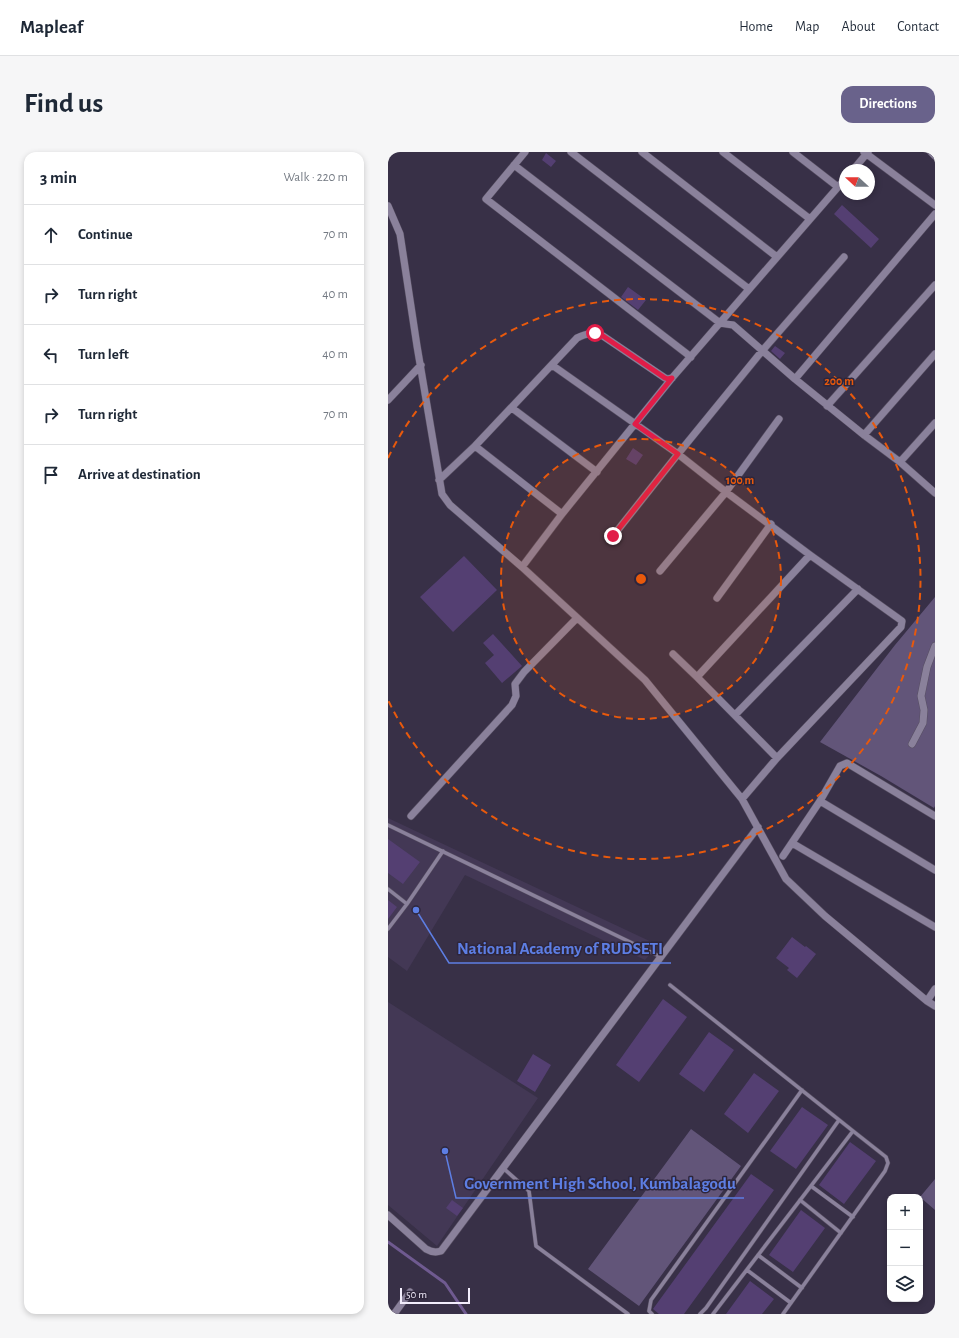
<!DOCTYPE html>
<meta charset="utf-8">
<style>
body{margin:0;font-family:"Alegreya Sans",sans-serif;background:#f6f6f7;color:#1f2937}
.controls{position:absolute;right:12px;bottom:12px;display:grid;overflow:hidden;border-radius:8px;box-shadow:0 2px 6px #0003}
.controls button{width:36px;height:36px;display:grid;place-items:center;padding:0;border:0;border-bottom:1px solid #e0e1e3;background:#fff;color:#1f2937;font:20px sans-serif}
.compass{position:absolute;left:451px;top:12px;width:36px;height:36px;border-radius:50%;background:#fff;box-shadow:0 2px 6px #0003;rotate:291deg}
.scale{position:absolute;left:12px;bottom:10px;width:70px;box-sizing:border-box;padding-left:4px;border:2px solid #f2edfc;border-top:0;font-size:11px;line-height:14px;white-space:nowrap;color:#f2edfc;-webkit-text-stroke:3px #2e263c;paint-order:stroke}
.stop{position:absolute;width:12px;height:12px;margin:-9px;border:3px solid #e11d48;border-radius:50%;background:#fff}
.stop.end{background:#e11d48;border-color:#fff;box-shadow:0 1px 4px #0008}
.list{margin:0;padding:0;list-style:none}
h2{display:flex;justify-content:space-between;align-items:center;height:52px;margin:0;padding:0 16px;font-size:17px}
h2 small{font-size:13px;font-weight:400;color:#747a83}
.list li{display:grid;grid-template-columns:26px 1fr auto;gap:12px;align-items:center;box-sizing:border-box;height:60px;padding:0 16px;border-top:1px solid #e0e1e3}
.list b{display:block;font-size:15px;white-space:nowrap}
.list em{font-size:13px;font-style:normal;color:#747a83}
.icon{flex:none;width:22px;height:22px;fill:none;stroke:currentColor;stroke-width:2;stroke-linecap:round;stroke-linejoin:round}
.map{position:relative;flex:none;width:547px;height:1162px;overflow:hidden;border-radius:12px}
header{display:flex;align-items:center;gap:24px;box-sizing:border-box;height:56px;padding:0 20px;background:#fff;border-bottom:1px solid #e0e1e3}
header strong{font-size:19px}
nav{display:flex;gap:22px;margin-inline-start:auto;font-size:14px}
.intro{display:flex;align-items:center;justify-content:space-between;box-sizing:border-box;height:96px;padding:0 24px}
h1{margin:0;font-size:28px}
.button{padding:10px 18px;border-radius:12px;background:#69628b;color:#fff;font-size:14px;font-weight:700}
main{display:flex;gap:24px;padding:0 24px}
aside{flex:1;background:#fff;border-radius:12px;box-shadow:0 2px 6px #0003}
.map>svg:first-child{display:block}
.built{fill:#433855}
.green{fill:#625579}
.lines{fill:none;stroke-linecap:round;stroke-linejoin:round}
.stream{stroke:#6f5a90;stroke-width:3}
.building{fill:#543f72}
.lane-casing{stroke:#574f62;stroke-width:4.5}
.street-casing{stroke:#574f62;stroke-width:8}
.lane{stroke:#8a819b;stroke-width:3.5}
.street{stroke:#8a819b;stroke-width:7}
.route{stroke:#e11d48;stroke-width:5}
.ring{fill:none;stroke:#e8590c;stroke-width:2;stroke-dasharray:7 5}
.centre{fill:#e8590c;stroke:#2e263c;stroke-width:2}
.ring-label{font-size:12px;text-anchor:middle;font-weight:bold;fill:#e8590c;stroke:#2e263c;stroke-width:3;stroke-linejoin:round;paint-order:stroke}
.leader{fill:none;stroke:#5d7ee3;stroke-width:1.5}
.callout-dot{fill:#5d7ee3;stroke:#2e263c;stroke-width:1.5}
.callout-label{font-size:17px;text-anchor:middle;font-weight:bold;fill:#5d7ee3;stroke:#2e263c;stroke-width:3;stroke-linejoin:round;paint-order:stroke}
</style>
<header>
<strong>Mapleaf</strong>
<nav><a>Home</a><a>Map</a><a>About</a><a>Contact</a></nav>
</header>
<div class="intro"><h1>Find us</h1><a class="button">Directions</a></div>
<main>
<aside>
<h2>3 min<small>Walk · 220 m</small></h2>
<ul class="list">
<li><svg class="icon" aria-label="ahead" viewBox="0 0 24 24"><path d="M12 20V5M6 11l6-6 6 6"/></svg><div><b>Continue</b></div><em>70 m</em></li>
<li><svg class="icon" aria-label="right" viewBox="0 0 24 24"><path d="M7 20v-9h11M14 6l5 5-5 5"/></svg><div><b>Turn right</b></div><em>40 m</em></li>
<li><svg class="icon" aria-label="left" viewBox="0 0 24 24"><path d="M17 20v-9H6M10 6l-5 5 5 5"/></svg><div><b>Turn left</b></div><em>40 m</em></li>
<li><svg class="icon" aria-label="right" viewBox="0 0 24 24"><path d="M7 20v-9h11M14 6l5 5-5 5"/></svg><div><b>Turn right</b></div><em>70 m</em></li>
<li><svg class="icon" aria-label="arrive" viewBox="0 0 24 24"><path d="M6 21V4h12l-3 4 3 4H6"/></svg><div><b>Arrive at destination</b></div></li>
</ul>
</aside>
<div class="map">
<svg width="547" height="1162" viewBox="0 0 547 1162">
<rect width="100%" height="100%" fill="#383047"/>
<!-- built -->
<path class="built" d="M 0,666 L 270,793 L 257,808 L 77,723 L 19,819 L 0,805 Z
M 0,850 L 150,946 L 49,1094 L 0,1053 Z"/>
<!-- green -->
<path class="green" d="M 547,445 L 547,654 L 546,656 L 493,624 L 432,590 L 507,493 Z
M 303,977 L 353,1014 L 251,1154 L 200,1117 Z
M 547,1027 L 547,1058 L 532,1045 Z"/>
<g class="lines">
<!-- stream -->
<path class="stream" d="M 0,1090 L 57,1131 L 78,1162"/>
</g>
<!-- building -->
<path class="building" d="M 158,1 L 168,9 L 163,15 L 154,8 Z
M 454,53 L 491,87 L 483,96 L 446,62 Z
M 240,135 L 258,148 L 250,158 L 233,145 Z
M 387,194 L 397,201 L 392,207 L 383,199 Z
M 245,296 L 255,303 L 248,313 L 238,307 Z
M 76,404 L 109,438 L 65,480 L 32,445 Z
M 105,482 L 134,514 L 114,531 L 97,511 L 106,503 L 95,491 Z
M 0,687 L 32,710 L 15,732 L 0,721 Z
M 0,748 L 9,755 L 0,767 Z
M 404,785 L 417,795 L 418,794 L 428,802 L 409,826 L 399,818 L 401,816 L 388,806 Z
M 275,847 L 299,865 L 251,930 L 228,913 Z
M 321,880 L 346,898 L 316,940 L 291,922 Z
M 145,902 L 163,913 L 147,940 L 129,929 Z
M 366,921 L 391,939 L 360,981 L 336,962 Z
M 414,955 L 440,973 L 408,1017 L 382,999 Z
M 462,990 L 488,1009 L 456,1052 L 431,1033 Z
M 363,1022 L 386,1038 L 296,1162 L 271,1162 L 265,1157 Z
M 64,1048 L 75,1056 L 69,1064 L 58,1056 Z
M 413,1058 L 437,1076 L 405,1120 L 381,1103 Z
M 362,1129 L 386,1147 L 374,1162 L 338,1162 Z"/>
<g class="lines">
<defs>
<path id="lane" d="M 0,673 L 273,805
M 0,737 L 19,752 L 55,699
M 0,777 L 19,752
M 282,833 L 465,979
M 115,1016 L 141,1039 L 148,1094 L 240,1162
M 423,1034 L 465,1065
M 412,1048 L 453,1081
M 370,1103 L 414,1136
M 359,1118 L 403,1151
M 264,1162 L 261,1159 L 263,1148 L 414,938
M 312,1162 L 318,1156 L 451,968
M 325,1162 L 465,979 L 498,1005 L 500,1011 L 497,1019 L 395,1162"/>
<path id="street" d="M 137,0 L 98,47 L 303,205
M 183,0 L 361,137
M 254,0 L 389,105
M 335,0 L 422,67
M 405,0 L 450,35
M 476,0 L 547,53
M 543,0 L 547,4
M 126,13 L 332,171 L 345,173 L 407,227 L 476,283 L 512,310 L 547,341
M 465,18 L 480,0
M 0,54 L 12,82 L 29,194 L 54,342 L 62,353 L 134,415 L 257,528 L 354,647 L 398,727 L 437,764 L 539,849 L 547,854
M 164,213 L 290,302 L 374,199 L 456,105
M 407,227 L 547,62
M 0,248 L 33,213
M 439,254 L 547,133
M 124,256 L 209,320
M 476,283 L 547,202
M 87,294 L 174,362
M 512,310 L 547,271
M 51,328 L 87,294 L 189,186 C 199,181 205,180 215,184 L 277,226 L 280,227 L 284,226
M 225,384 L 290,302 L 338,340 L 422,403 L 514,469 L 513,475 L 389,606 L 354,647
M 134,415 L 174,362 L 284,226 L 457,27
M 272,419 L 338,340 L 391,267
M 329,446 L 383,372
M 285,502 L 309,525 L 389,606
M 309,525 L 422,403
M 347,563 L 470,437
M 524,592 L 535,571 L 536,558 L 533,544 L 539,515 L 547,494
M 432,649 L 547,718
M 23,664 L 124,553 L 128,544 L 127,532 L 136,520 L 189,466
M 404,691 L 547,775
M 395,704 L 432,649 L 452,614 L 459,611 L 547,664
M 539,849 L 547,837
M 0,1063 L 38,1097 C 43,1100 47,1101 53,1099 L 370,675
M 6,1162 L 22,1140"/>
</defs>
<!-- lane casing -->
<use href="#lane" class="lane-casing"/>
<!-- street casing -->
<use href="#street" class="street-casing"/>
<!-- lane -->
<use href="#lane" class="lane"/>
<!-- street -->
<use href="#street" class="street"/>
</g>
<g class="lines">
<!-- route -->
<path class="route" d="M 207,181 L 215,184 L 277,226 L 280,227 L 284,226 L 247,272 L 290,302 L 225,384"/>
</g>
<!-- distance rings -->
<circle cx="253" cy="427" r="140" fill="#e8590c" fill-opacity=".12"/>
<g class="ring">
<circle cx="253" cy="427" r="140"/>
<path d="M0 306A280 280 0 1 1 0 548"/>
</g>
<circle cx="253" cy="427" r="6" class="centre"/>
<g class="ring-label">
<text x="451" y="233">200 m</text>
<text x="352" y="332">100 m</text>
</g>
<!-- callouts -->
<path class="leader" d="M28 758L61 811H283M57 999L68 1046H356"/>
<g class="callout-dot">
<circle cx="28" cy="758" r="4"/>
<circle cx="57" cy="999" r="4"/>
</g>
<g class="callout-label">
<text x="172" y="802">National Academy of RUDSETI</text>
<text x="212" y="1037">Government High School, Kumbalagodu</text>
</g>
</svg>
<div class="controls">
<button>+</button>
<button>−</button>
<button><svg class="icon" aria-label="layers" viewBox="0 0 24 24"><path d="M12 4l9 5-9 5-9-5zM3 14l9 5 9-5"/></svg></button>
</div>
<svg class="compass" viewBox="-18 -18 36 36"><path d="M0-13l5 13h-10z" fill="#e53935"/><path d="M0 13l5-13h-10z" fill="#747a83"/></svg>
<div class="scale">50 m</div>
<div class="stop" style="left:207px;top:181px"></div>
<div class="stop end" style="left:225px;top:384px"></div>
</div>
</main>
